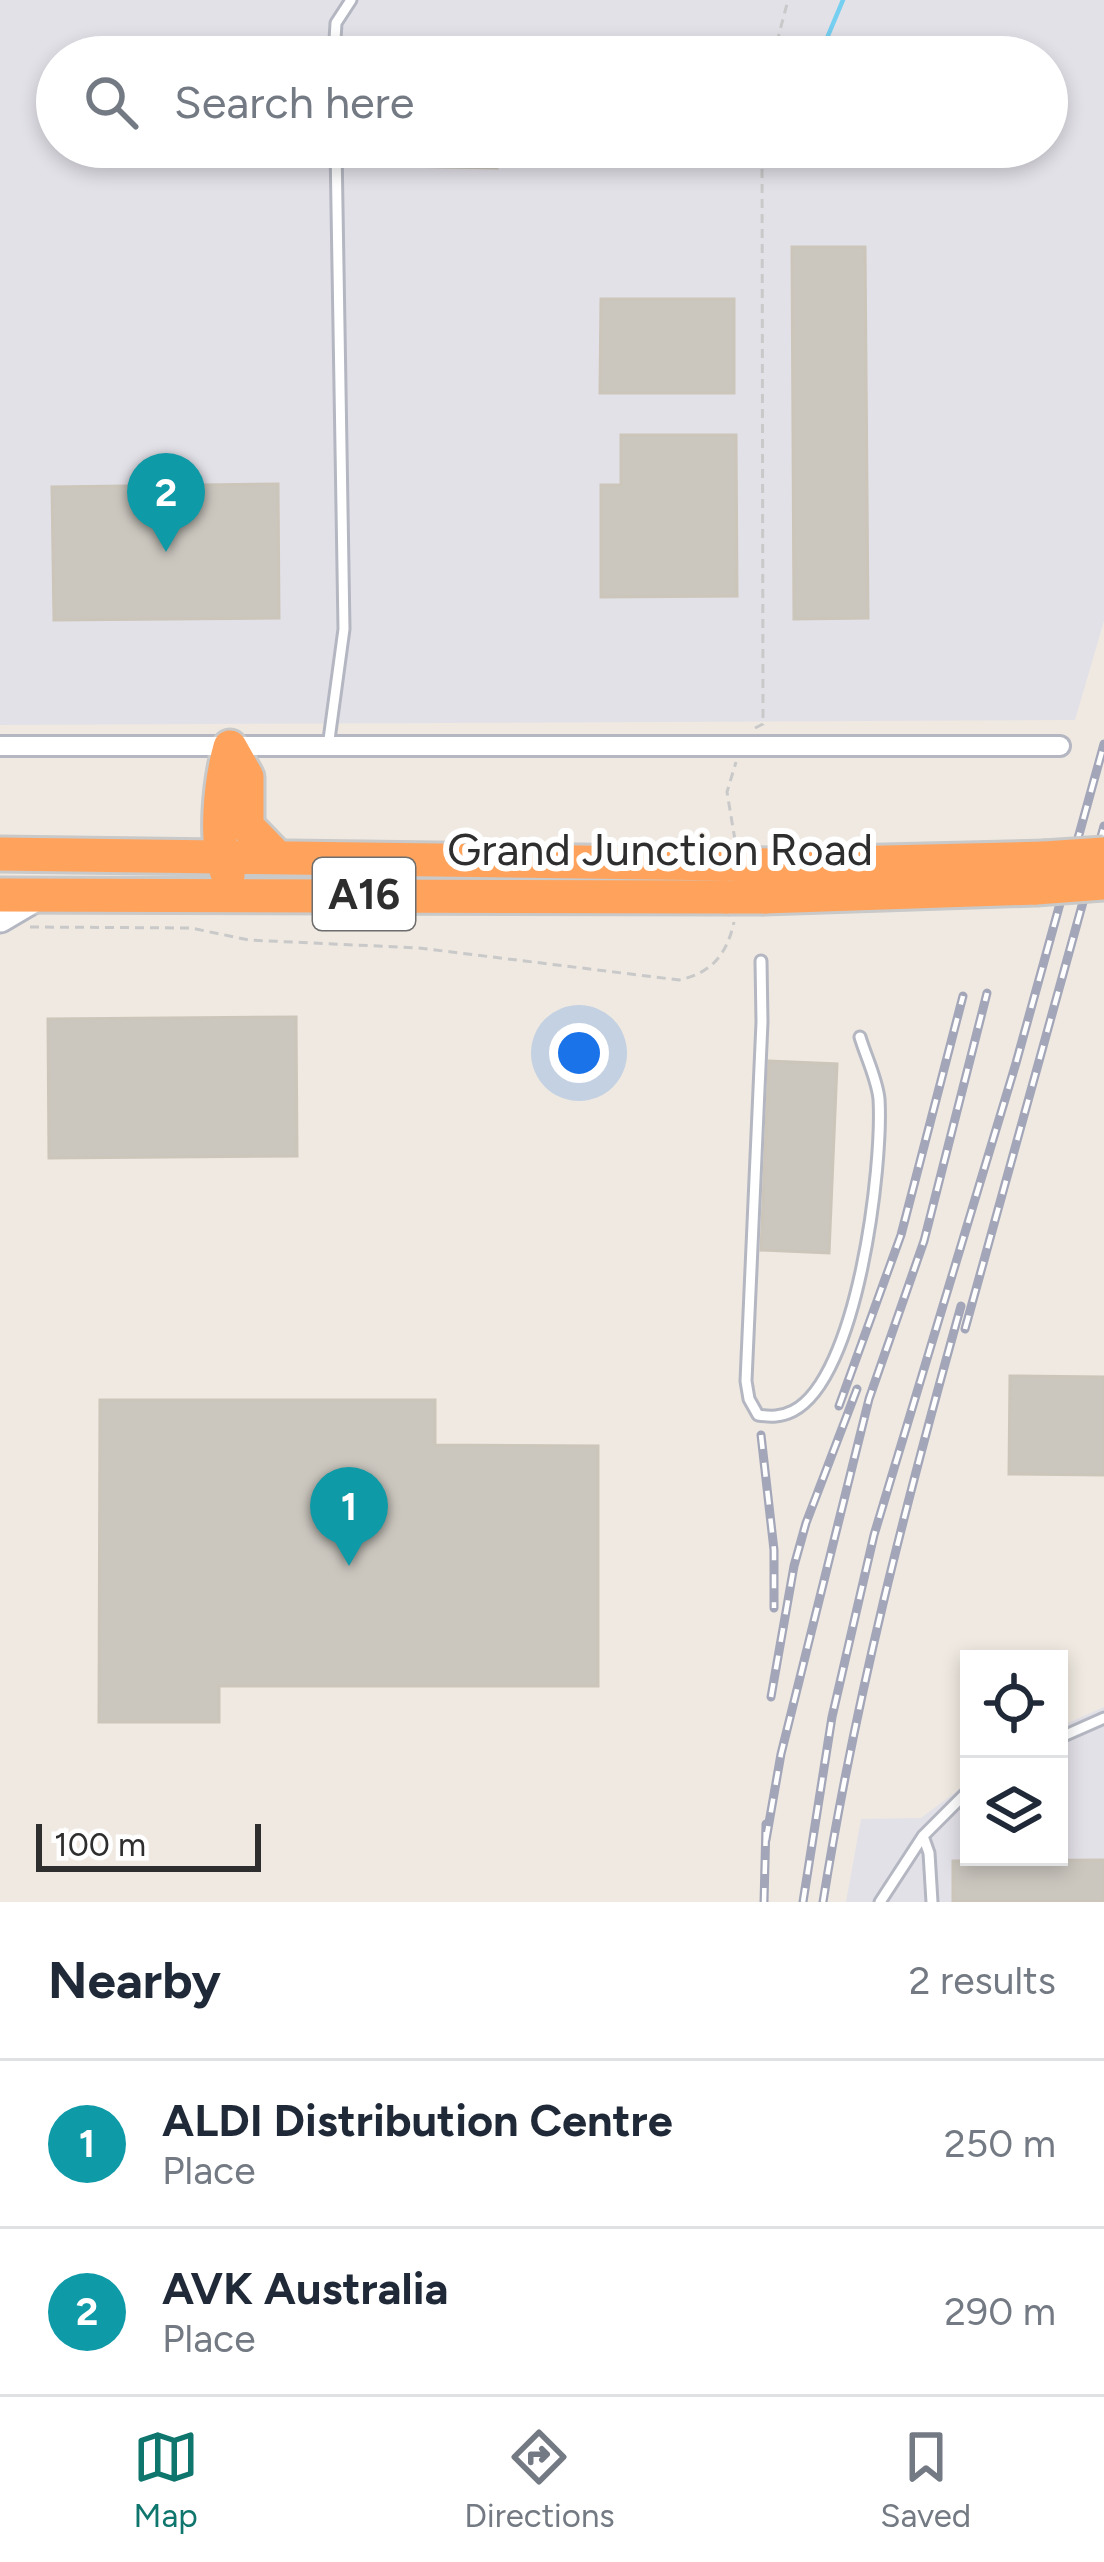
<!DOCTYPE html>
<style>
body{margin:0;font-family:Figtree,sans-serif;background:#f6f6f7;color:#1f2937}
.controls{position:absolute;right:36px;bottom:36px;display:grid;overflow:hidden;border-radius:0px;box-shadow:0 6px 18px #0003}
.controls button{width:108px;height:108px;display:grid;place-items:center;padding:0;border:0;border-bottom:3px solid #e0e1e3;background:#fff;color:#1f2937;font:60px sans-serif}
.scale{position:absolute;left:36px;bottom:30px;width:225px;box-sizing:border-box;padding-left:12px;border:6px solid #2e2e2e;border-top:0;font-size:33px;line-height:42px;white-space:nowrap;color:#2e2e2e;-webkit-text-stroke:9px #fff;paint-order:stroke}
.you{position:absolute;left:579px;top:1053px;width:42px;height:42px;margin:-30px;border:9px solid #fff;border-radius:50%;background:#1a73e8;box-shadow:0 0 0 18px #1a73e833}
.badge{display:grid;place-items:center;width:78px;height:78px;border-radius:50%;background:#0f766e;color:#fff;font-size:39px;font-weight:700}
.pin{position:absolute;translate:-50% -99px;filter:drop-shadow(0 3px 6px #0008)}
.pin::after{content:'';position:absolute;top:63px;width:42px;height:36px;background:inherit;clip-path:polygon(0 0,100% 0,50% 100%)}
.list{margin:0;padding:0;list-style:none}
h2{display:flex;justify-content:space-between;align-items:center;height:156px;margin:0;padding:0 48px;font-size:51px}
h2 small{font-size:39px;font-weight:400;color:#747a83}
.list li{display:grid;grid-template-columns:78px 1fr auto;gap:36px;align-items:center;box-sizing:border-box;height:168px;padding:0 48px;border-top:3px solid #e0e1e3}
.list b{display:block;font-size:45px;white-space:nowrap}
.list p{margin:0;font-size:39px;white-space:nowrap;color:#747a83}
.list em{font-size:39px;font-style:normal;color:#747a83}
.icon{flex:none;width:66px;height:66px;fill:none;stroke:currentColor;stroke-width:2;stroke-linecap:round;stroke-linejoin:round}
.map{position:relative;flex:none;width:1104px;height:1902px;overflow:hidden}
.search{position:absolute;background:#fff;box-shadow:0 6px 18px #0003;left:36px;right:36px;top:36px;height:132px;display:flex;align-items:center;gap:30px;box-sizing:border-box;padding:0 42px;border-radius:66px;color:#747a83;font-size:45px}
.sheet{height:492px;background:#fff}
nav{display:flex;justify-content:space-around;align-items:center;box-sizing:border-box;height:168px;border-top:3px solid #e0e1e3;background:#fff;font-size:33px;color:#747a83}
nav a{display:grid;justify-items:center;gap:6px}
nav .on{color:#0f766e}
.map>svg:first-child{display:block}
.industrial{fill:#e3e1e8;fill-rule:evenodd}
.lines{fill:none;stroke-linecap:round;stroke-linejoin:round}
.stream{stroke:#75cff0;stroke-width:4.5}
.building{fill:#cbc7bf;stroke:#cbc5ba;stroke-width:3}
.lane-casing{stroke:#b4b7c1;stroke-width:15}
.street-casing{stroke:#b4b7c1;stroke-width:24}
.secondary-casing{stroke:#b4b7c1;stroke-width:33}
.highway-casing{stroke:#c9c9c9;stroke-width:39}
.path{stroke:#c9c9c9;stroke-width:3;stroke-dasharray:9 6;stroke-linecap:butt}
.lane{stroke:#fff;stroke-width:9}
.street{stroke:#fff;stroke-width:18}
.secondary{stroke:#fff;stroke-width:27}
.highway{stroke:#ffa35c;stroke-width:33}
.rail-casing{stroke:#a3a6b8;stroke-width:9}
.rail{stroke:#fff;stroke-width:4.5;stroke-dasharray:14;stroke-linecap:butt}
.highway-bridge-casing{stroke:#c9c9c9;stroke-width:39;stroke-linecap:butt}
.highway-bridge{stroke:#ffa35c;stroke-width:33}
.labels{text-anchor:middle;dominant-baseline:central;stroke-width:12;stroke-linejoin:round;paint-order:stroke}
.shield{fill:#fff;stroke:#6d6d6d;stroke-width:3}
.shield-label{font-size:42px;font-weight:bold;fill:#2e2e2e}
.street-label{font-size:45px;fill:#2e2e2e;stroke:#fff}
</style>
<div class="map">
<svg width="1104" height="1902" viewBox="0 0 1104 1902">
<rect width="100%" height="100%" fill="#efe9e1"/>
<!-- industrial -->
<path class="industrial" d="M 0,0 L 1104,0 L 1104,621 L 1075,720 L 0,725 ZM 57,57 L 1047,57 L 1047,147 L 57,147 Z
M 1104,1707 L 1104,1902 L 846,1902 L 861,1819 L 921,1818 L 969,1782 L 969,1857 L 1059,1857 L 1059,1727 Z"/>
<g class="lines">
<!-- stream -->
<path class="stream" d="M 819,57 L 843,0"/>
</g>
<!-- building -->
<path class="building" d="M 348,147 L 497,147 L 497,168 L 347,165 Z
M 792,247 L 865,247 L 868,618 L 794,619 Z
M 601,299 L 734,299 L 734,393 L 600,393 Z
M 621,435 L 736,435 L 737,596 L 601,597 L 601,485 L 621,485 Z
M 278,484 L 279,618 L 54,620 L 52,487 Z
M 296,1017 L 297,1156 L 49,1158 L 48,1019 Z
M 769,1061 L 837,1064 L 829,1253 L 761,1250 Z
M 1010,1376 L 1104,1377 L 1104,1475 L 1009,1474 Z
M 100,1400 L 435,1400 L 435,1445 L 598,1446 L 598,1686 L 219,1686 L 219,1722 L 99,1722 Z
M 1104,1860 L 1104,1902 L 953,1902 L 953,1861 Z"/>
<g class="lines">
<defs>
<path id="lane" d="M 334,57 L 336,23 L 351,0
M 328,747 L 344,629 L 336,147
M 761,961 L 762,1022 L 746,1381 L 749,1399 L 758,1415 C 771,1417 781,1417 793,1411 C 858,1378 883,1166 879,1099 C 877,1079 866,1057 860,1037
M 1059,1738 L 1104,1718
M 923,1836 L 929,1853 L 932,1902
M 880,1902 L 923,1836 L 969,1790"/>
<path id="street" d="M 0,746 L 1060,746"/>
<path id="secondary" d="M 0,918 L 39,895"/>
<path id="highway" d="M 230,747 L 247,777 L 247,826 L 278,858
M 0,854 L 728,864
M 762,865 L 1044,858
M 228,875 C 213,844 221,779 230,747
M 0,895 L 728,897
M 764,897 L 1036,888"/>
</defs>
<!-- lane casing -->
<use href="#lane" class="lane-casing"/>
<!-- street casing -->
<use href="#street" class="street-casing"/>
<!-- secondary casing -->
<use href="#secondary" class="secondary-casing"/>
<!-- highway casing -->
<use href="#highway" class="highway-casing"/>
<!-- path -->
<path class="path" d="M 773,57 L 788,0
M 755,728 L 763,724 L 762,147
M 735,840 L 727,792 L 736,762
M 30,927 L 191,928 L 249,940 L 419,948 L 679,980 C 712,973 727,954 734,922"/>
<!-- lane -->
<use href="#lane" class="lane"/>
<!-- street -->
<use href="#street" class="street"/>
<!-- secondary -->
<use href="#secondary" class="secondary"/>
<!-- highway -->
<use href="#highway" class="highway"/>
<defs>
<path id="rail" d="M 965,1329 L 1104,826
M 839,1406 L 901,1235 L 963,996
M 761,1435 L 774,1550 L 774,1608
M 771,1697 L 794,1566 L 806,1523 L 857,1389
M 766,1840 L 781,1754 L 869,1399 L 924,1241 L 987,993
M 764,1902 L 766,1824
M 803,1902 L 832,1717 L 874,1535 L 1016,1063 L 1104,744
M 823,1902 C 855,1700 906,1503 961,1306"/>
</defs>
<!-- rail casing -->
<use href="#rail" class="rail-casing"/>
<!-- rail -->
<use href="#rail" class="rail"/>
<defs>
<path id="highway-bridge" d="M 1044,858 L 1104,854
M 728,864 L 762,865
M 1036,888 L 1104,883
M 728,897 L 764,897"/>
</defs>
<!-- highway-bridge casing -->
<use href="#highway-bridge" class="highway-bridge-casing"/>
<!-- highway-bridge -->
<use href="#highway-bridge" class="highway-bridge"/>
</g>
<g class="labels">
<!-- shield labels -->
<rect class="shield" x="313" y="858" width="102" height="72" rx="9"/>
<g class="shield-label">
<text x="364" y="894">A16</text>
</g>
<!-- street labels -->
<g class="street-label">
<text x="660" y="849">Grand Junction Road</text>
</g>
</g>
</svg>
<div class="controls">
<button><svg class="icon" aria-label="locate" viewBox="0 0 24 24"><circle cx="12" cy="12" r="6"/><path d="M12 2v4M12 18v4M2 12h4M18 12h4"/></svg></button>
<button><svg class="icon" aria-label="layers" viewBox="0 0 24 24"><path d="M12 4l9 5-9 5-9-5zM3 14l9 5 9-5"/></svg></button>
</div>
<div class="scale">100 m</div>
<div class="you"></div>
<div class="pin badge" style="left:349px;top:1566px;background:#0f9aa8">1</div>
<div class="pin badge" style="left:166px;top:552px;background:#0f9aa8">2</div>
<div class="search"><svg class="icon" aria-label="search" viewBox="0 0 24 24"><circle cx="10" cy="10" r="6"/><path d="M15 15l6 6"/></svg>Search here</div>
</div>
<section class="sheet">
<h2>Nearby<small>2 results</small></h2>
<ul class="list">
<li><span class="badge" style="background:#0f9aa8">1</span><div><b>ALDI Distribution Centre</b><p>Place</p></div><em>250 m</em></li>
<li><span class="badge" style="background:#0f9aa8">2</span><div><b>AVK Australia</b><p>Place</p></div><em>290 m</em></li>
</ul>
</section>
<nav>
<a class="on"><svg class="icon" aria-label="map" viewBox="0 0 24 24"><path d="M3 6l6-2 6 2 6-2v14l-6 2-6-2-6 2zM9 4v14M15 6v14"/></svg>Map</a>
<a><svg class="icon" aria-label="directions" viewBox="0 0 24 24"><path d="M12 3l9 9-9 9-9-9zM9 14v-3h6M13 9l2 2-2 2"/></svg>Directions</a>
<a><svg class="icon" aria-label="saved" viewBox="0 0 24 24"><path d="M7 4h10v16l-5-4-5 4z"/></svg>Saved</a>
</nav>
